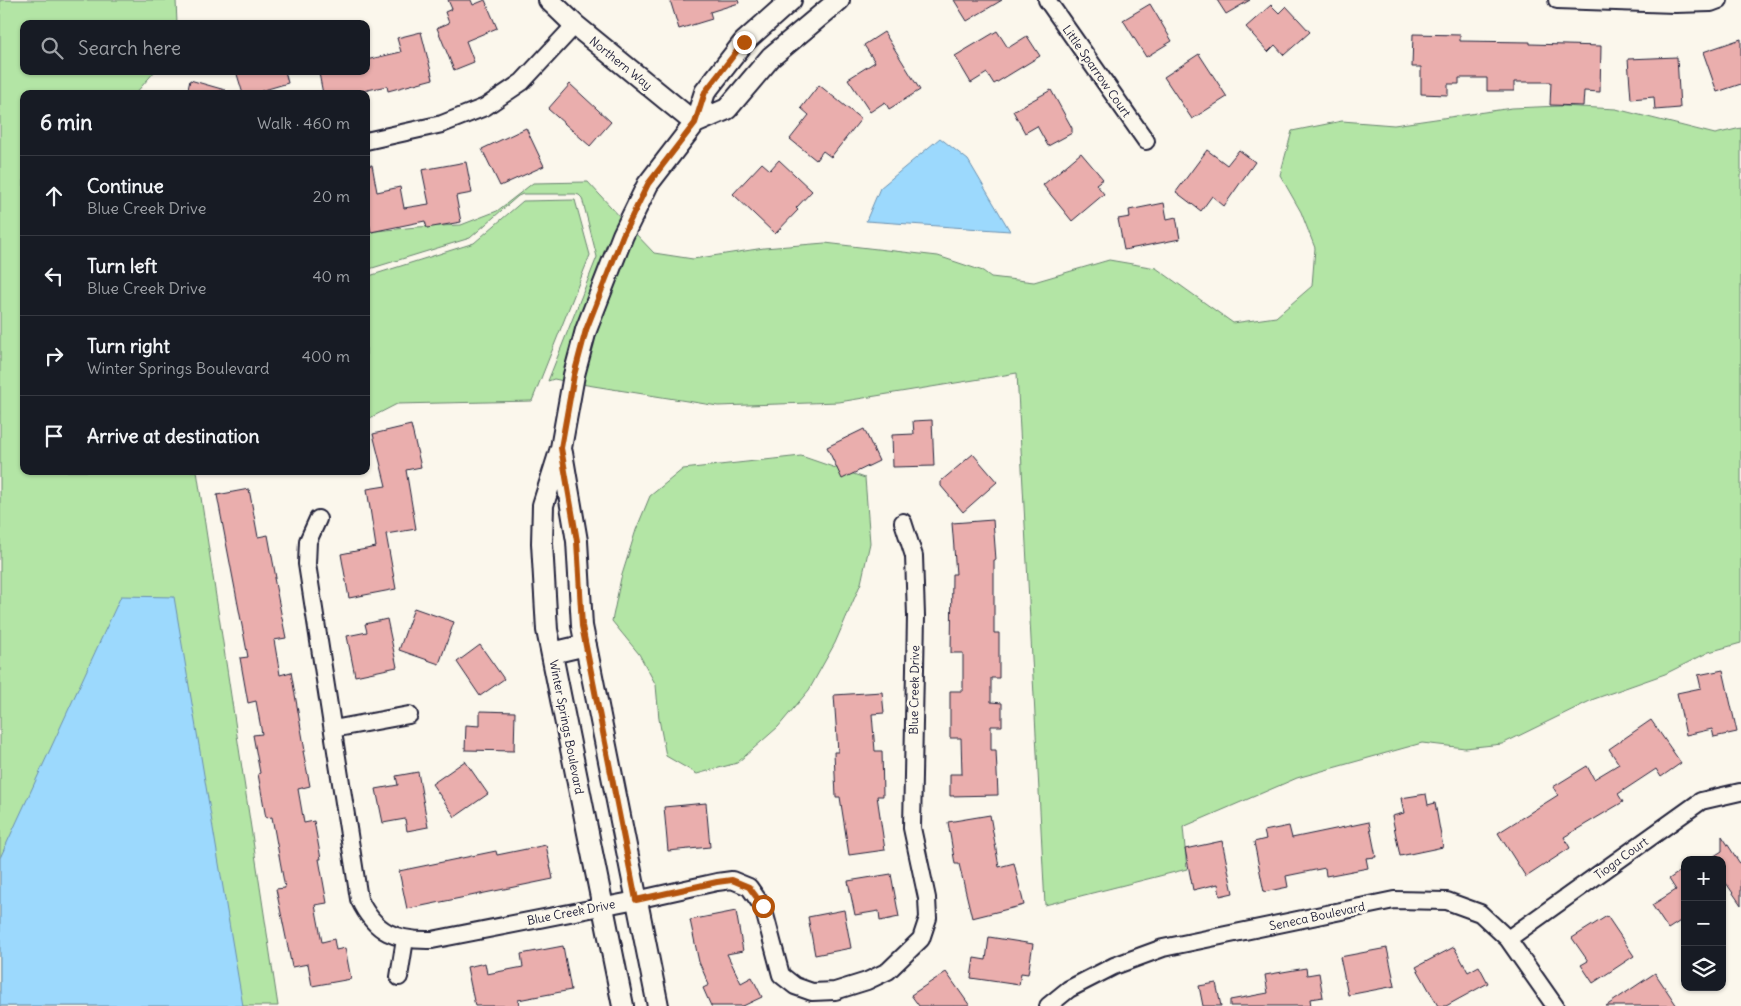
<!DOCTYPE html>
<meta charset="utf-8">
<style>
body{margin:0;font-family:Delius,sans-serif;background:#20242c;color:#f1f3f6}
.controls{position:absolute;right:15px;bottom:15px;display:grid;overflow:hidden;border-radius:10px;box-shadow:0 1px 4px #0004}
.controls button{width:45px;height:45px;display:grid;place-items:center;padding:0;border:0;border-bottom:1px solid #363941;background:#171b24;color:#f1f3f6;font:25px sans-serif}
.stop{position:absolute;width:15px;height:15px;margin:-11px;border:4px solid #b45309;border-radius:50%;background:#fff}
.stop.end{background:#b45309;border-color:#fff;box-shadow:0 1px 5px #0008}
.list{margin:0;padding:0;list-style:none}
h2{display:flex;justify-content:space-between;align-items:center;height:65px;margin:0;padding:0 20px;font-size:21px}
h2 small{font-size:16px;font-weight:400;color:#9ea1a6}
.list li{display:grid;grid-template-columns:32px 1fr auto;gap:15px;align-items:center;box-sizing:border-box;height:80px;padding:0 20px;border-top:1px solid #363941}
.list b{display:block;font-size:19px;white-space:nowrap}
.list p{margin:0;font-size:16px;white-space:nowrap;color:#9ea1a6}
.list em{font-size:16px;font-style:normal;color:#9ea1a6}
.icon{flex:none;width:28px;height:28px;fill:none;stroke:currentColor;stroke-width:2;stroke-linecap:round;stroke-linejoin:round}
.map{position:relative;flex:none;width:1741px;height:1006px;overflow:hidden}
.search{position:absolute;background:#171b24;box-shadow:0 1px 4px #0004;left:20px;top:20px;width:350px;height:55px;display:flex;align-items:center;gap:12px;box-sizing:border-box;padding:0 18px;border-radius:10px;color:#9ea1a6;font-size:19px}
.panel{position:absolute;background:#171b24;box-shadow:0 1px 4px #0004;left:20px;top:90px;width:350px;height:385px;border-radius:10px}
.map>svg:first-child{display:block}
.green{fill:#b3e5a5;stroke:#6a8470}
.water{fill:#9cd9fd;stroke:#6b90af}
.building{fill:#eaaead;stroke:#22223b}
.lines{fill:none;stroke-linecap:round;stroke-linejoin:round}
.minor-casing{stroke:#22223b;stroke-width:20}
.tertiary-casing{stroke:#22223b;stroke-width:24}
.minor{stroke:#fbf7ec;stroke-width:16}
.tertiary{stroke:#fbf7ec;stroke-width:20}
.route{stroke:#b45309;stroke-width:6}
.labels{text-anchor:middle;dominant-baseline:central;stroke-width:5;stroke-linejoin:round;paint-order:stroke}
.street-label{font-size:12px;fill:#22223b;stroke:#fbf7ec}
</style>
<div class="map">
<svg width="1741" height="1006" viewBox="0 0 1741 1006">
<rect width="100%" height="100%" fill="#fbf7ec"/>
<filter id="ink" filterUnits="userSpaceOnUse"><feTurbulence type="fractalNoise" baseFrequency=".02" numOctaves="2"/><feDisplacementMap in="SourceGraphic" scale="10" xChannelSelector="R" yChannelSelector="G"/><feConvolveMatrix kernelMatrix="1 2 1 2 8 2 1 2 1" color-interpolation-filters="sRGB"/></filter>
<g filter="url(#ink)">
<!-- green -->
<path class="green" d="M 0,0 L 176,0 L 177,24 L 24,24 L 24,71 L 155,71 L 135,94 L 24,94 L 24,471 L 197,471 L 278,1006 L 0,1006 Z
M 1561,106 L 1616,109 L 1715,134 L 1741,128 L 1741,643 L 1709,652 L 1665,674 L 1594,699 L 1502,744 L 1465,748 L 1422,743 L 1297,778 L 1183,827 L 1187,869 L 1045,905 L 1017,373 L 839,402 L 718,406 L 581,384 L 595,332 L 634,232 L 654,253 L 693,259 L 764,248 L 825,243 L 938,256 L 983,271 L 991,277 L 1034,282 L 1109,260 L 1156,268 L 1233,323 L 1276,317 L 1312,286 L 1315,248 L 1301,212 L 1280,175 L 1292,131 L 1342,121 L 1394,125 L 1512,108 Z
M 588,182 L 622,219 L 564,381 L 554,379 L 548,381 L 597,257 L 582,198 L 579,195 L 575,194 L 523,194 L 518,196 L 470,238 L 366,270 L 366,234 L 376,231 L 417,227 L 461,225 L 497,211 L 533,183 Z
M 575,200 L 590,255 L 532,401 L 397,404 L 366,420 L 366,277 L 474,243 L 523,201 Z
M 801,456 L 865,478 L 870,543 L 861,583 L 835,643 L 809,690 L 778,727 L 737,763 L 697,774 L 666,756 L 659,719 L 656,685 L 639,654 L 612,621 L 621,578 L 636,530 L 650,496 L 683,469 Z"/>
<!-- water -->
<path class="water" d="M 940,138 L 968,160 L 1010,231 L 866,221 L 880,188 Z
M 121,596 L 174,597 L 243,1006 L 0,1006 L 0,858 Z"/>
<!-- building -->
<path class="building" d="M 448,0 L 471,0 L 473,5 L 485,0 L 497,28 L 466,41 L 474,62 L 454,70 L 437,28 L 449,23 L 445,12 L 452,9 Z
M 670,0 L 738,0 L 739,3 L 710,12 L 712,19 L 679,29 Z
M 954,0 L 1002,0 L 967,21 Z
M 1217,0 L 1250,0 L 1226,14 Z
M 1150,4 L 1172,41 L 1146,57 L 1123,20 Z
M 1271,5 L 1279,13 L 1286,6 L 1310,32 L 1284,55 L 1275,45 L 1268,52 L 1246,27 Z
M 997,31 L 1008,48 L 1027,36 L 1040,56 L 994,84 L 987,73 L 971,83 L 955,56 Z
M 421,32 L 433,79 L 388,91 L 387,86 L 348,94 L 323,94 L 319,73 L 330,71 L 366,71 L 366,60 L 401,52 L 397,38 Z
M 884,32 L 920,90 L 889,109 L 885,102 L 870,112 L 848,79 L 875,62 L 864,45 Z
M 1413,34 L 1460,35 L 1460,41 L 1530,42 L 1530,44 L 1601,46 L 1600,92 L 1584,91 L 1583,106 L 1550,105 L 1551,82 L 1514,82 L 1514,91 L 1487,91 L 1487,78 L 1459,78 L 1459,84 L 1448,84 L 1448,95 L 1421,94 L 1421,67 L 1412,67 Z
M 1741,39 L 1741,84 L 1717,92 L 1703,52 Z
M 1199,54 L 1227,97 L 1192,119 L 1164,77 Z
M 1677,57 L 1680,108 L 1655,110 L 1654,97 L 1631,99 L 1628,59 Z
M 236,71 L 285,71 L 288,83 L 261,91 L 262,94 L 243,94 Z
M 190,80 L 225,90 L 225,94 L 187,94 Z
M 570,84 L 611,122 L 590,146 L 548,109 Z
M 819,85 L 861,119 L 831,157 L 823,151 L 816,160 L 790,139 L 809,115 L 801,108 Z
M 1051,90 L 1072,128 L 1072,133 L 1048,146 L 1037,126 L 1025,133 L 1013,111 Z
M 526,128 L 544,166 L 500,186 L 482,149 Z
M 1207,150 L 1227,165 L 1239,150 L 1255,162 L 1224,206 L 1212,196 L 1201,211 L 1176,192 Z
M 1081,153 L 1103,179 L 1096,184 L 1104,194 L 1072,221 L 1043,185 Z
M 779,160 L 812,191 L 796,208 L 798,210 L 775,234 L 733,194 L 762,163 L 770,170 Z
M 466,162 L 472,193 L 456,196 L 461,222 L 427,228 L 425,221 L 371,232 L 369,222 L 366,223 L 366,166 L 372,165 L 377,192 L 400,187 L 404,208 L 429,204 L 422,170 Z
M 1164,203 L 1167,219 L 1176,217 L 1180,239 L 1124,250 L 1118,219 L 1130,217 L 1129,210 Z
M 932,420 L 934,466 L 893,467 L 892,435 L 914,434 L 913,421 Z
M 411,425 L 421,467 L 406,470 L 416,529 L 386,534 L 396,589 L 349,598 L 341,554 L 376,547 L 367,489 L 386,486 L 373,434 Z
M 864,429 L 879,461 L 842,479 L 827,447 Z
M 973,454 L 997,482 L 963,512 L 941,486 L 941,481 Z
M 249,489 L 258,537 L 268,535 L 276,578 L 274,578 L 286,638 L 274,640 L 280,675 L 291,672 L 305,751 L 303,751 L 310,786 L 298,789 L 304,823 L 314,821 L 321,859 L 319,859 L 327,903 L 315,905 L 322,942 L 334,939 L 336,950 L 345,948 L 351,979 L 312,986 L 308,964 L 292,967 L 276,889 L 285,888 L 272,817 L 266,818 L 258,774 L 260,773 L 253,735 L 262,734 L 256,701 L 248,703 L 240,658 L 248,657 L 217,495 Z
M 993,520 L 996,560 L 994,560 L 994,633 L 999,633 L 999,678 L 991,678 L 991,702 L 1002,703 L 1002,726 L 991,726 L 991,750 L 996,750 L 998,795 L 950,796 L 950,774 L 962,774 L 961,738 L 950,738 L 950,691 L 963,691 L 963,653 L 951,653 L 952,574 L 956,574 L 952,523 Z
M 414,608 L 454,622 L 439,664 L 399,650 Z
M 387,619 L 397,667 L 355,676 L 347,636 L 367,632 L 365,624 Z
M 480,645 L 504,679 L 480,696 L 457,662 Z
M 1723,670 L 1737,732 L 1714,737 L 1712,729 L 1686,735 L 1677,693 L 1701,688 L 1698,675 Z
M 882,692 L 884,713 L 872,714 L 875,751 L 882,751 L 883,796 L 877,796 L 885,850 L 849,855 L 840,797 L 836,797 L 834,752 L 838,752 L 834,695 Z
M 480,711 L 515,712 L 514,751 L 465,750 L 466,725 L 480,726 Z
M 1651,720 L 1681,763 L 1661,777 L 1656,769 L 1618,794 L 1623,802 L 1564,837 L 1570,848 L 1526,877 L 1498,833 L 1558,795 L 1553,787 L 1587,766 L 1594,779 L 1619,764 L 1609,749 Z
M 465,761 L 488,794 L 455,817 L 432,784 Z
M 418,772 L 428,827 L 407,831 L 405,819 L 383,823 L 376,789 L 398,785 L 396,776 Z
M 1426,794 L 1428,805 L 1435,803 L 1443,847 L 1400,856 L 1392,816 L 1404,813 L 1401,798 Z
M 706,803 L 710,847 L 668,851 L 664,807 Z
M 990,815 L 999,867 L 1014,863 L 1024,905 L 972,918 L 959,864 L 955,864 L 948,822 Z
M 1369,822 L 1376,857 L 1366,858 L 1368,868 L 1326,876 L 1325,868 L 1286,876 L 1288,887 L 1264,892 L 1254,842 L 1266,839 L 1264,831 L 1289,826 L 1292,838 Z
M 1722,836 L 1741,865 L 1741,905 L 1722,877 L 1722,860 L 1708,860 L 1722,851 Z
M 1222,841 L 1233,893 L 1220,896 L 1218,884 L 1193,890 L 1185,849 Z
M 546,845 L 553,879 L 407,909 L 399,871 L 496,851 L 497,855 Z
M 1685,868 L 1685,918 L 1668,929 L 1652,905 L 1676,890 L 1669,879 Z
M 891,874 L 899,917 L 880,921 L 879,911 L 855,915 L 848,881 Z
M 844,910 L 851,948 L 815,955 L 808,917 Z
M 736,911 L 743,951 L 727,954 L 741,983 L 752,977 L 762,997 L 743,1006 L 711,1006 L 703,988 L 709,985 L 699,962 L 690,920 Z
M 1607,916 L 1634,956 L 1593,983 L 1581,965 L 1588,961 L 1572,938 Z
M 989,937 L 1033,944 L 1028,974 L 1021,973 L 1019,985 L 971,978 L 974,958 L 986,960 Z
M 563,946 L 571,990 L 518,1000 L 519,1006 L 475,1006 L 467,967 L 485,963 L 487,974 L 523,967 L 521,954 Z
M 1454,947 L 1468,972 L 1479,966 L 1488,983 L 1446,1006 L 1438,1006 L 1416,967 Z
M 1387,948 L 1395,986 L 1348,995 L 1340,957 Z
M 1306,968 L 1307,975 L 1319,973 L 1323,997 L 1310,999 L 1311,1006 L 1230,1006 L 1230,1000 L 1268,993 L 1265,975 Z
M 946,972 L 970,1006 L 919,1006 L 911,995 Z
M 1655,973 L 1677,1006 L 1606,1006 Z
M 1216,983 L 1221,1006 L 1203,1006 L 1199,986 Z"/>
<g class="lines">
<defs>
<path id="minor" d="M 1047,0 L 1146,141
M 1557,0 L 1675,4 L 1711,3 L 1719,0
M 366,141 L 442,124 L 485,107 L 522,82 L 575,25
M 318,519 L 308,541 L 307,564 L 359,899 C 375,933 396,941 432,940 L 636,900 L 717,882 L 732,880 L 749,887 L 763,907 L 781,975 L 795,986 L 812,992 L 835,991 L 867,981 L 888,971 L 921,939 L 928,918 L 927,898 L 912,828 L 916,616 L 914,556 L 903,522
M 333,729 L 409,715
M 1508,939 L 1701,801 L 1740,792
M 399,977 L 405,939
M 1048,1006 L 1069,989 L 1114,966 L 1163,948 L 1394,900 L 1447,901 L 1480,913 L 1508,939 L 1555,1006"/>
<path id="tertiary" d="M 549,0 L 575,25 L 695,123
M 695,123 L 727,109 L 771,57 L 839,0
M 562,453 L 577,541 L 582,626 L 658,1006
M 552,653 L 586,645
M 623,1006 L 547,630 L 542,543 L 543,505 L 561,448 L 574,375 L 586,330 L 623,235 L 648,184 L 695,123 L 705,92 L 744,42 L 791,0"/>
</defs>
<!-- minor casing -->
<use href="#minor" class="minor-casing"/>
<!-- tertiary casing -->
<use href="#tertiary" class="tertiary-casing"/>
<!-- minor -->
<use href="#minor" class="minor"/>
<!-- tertiary -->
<use href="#tertiary" class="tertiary"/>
</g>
</g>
<g class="lines" filter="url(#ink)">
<!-- route -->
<path class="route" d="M 744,42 L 705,92 L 695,123 L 648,184 L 623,235 L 586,330 L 574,375 L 561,448 L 577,541 L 582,626 L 636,900 L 717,882 L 732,880 L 749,887 L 763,906"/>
</g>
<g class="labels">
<!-- street labels -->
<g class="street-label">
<text transform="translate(621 63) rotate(39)">Northern Way</text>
<text transform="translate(1097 71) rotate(55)">Little Sparrow Court</text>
<text transform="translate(914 690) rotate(-89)">Blue Creek Drive</text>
<text transform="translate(567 727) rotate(79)">Winter Springs Boulevard</text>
<text transform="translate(1621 858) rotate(-36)">Tioga Court</text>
<text transform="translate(571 912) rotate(-11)">Blue Creek Drive</text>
<text transform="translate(1317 916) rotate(-12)">Seneca Boulevard</text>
</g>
</g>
</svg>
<div class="controls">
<button>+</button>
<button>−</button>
<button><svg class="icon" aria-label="layers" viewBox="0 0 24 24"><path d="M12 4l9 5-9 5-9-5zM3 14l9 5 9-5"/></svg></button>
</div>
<div class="stop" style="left:763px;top:906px"></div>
<div class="stop end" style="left:744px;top:42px"></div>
<div class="search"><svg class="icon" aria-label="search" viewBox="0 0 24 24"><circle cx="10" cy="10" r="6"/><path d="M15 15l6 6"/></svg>Search here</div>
<section class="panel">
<h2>6 min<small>Walk · 460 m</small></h2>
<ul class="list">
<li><svg class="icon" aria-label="ahead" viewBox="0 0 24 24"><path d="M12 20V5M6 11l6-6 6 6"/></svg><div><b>Continue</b><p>Blue Creek Drive</p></div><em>20 m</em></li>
<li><svg class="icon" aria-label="left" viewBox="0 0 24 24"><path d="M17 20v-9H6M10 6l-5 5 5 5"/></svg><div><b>Turn left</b><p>Blue Creek Drive</p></div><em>40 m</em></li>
<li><svg class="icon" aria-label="right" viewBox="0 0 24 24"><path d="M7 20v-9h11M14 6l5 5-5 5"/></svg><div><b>Turn right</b><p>Winter Springs Boulevard</p></div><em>400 m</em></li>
<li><svg class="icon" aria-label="arrive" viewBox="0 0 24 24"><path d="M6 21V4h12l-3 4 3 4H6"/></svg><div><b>Arrive at destination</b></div></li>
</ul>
</section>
</div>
